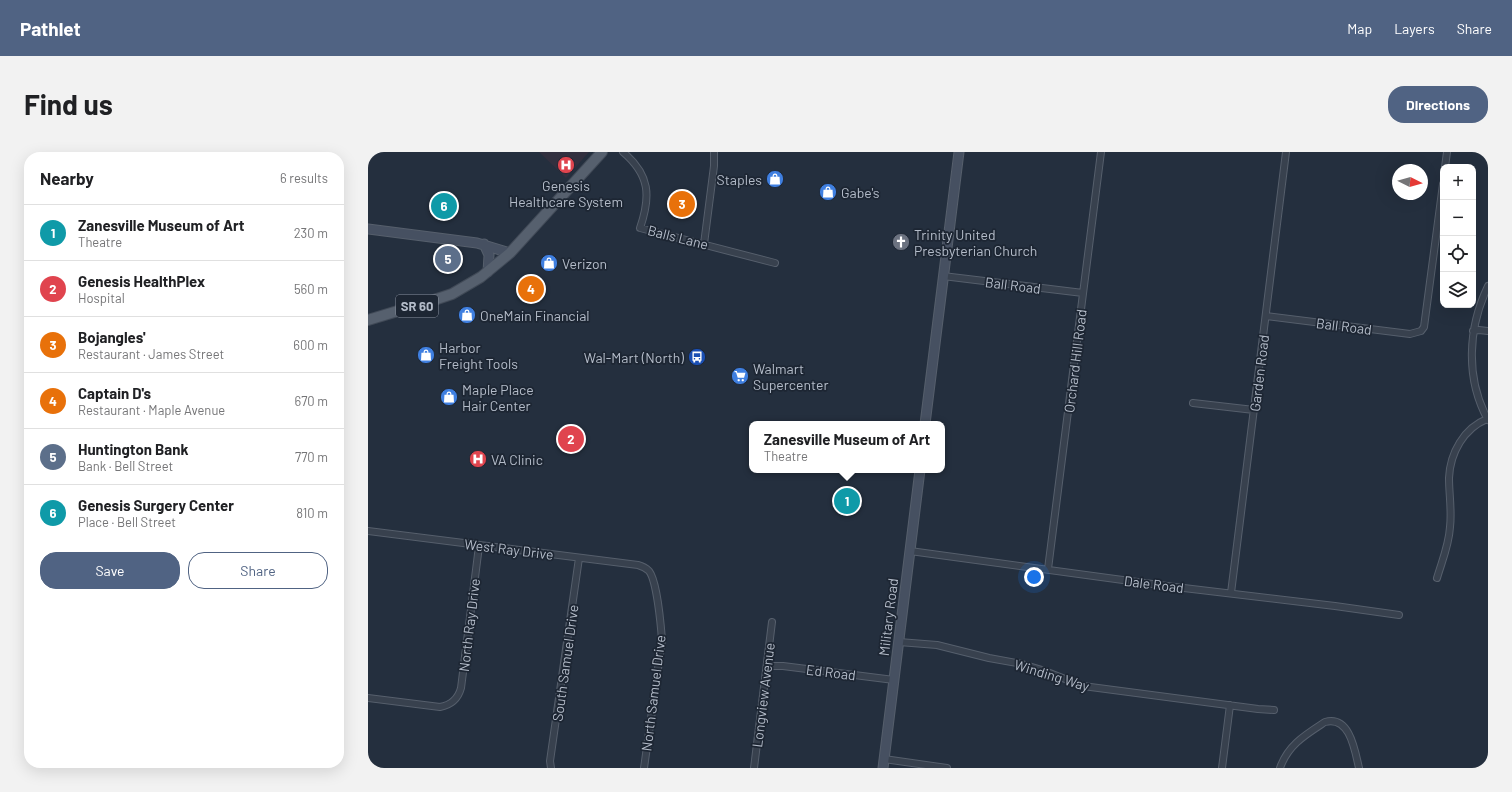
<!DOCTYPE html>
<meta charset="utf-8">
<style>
body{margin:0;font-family:Barlow,sans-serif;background:#f2f2f2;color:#202124}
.controls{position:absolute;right:12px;top:12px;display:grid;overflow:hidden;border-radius:8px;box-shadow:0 4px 16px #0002}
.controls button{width:36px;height:36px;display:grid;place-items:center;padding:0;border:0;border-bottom:1px solid #e0e0e0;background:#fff;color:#202124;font:20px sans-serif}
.compass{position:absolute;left:1024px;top:12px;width:36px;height:36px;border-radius:50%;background:#fff;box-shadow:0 4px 16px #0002;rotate:95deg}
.you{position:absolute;left:666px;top:425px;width:14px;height:14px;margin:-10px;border:3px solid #fff;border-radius:50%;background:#1a73e8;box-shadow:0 0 0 6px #1a73e833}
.badge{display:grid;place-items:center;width:26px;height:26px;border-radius:50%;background:#506383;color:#fff;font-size:13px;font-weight:700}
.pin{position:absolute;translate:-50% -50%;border:2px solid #fff;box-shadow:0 1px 4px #0006}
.popup{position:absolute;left:381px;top:269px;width:196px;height:52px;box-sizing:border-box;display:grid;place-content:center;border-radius:8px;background:#fff;filter:drop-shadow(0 1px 3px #0005);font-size:13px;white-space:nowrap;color:#757577}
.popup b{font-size:15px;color:#202124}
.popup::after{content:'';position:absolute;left:50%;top:100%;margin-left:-8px;border:8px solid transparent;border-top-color:#fff}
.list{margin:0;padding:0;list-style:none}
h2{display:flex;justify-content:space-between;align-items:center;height:52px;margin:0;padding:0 16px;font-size:17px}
h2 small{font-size:13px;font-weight:400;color:#757577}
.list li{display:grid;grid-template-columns:26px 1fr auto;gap:12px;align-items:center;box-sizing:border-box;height:56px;padding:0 16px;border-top:1px solid #e0e0e0}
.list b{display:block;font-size:15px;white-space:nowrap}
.list p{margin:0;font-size:13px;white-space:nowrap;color:#757577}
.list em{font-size:13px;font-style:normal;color:#757577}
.actions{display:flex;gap:8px;padding:12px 16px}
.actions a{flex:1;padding:9px 0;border:1px solid #506383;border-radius:16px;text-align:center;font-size:14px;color:#506383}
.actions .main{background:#506383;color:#fff}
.icon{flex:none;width:22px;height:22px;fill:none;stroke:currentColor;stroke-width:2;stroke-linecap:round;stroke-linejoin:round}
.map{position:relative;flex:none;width:1120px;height:616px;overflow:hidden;border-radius:16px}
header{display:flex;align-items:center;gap:24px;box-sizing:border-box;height:56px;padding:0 20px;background:#506383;color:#fff}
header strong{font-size:19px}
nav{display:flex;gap:22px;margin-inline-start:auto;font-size:14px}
.intro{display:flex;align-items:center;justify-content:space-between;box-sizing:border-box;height:96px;padding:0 24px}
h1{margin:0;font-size:28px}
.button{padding:10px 18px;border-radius:16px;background:#506383;color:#fff;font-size:14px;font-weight:700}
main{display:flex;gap:24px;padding:0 24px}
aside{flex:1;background:#fff;border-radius:16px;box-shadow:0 4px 16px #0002}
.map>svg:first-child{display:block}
.medical{fill:#32303f}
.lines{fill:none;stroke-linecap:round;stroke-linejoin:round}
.street-casing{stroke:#565f6c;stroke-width:8}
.secondary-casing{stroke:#565f6c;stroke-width:11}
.primary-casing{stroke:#414a57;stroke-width:12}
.street{stroke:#38414e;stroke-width:6}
.secondary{stroke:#465061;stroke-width:9}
.primary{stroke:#56606e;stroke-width:10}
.labels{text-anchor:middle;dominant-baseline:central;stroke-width:3.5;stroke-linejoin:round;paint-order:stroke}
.shield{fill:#1d2633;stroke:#878f9c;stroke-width:1}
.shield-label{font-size:13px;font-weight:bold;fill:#b4bcc9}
.poi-label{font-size:14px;fill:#b4bcc9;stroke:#1d2633;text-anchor:start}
.street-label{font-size:14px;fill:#b4bcc9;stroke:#1d2633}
</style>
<header>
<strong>Pathlet</strong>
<nav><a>Map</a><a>Layers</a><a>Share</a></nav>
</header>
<div class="intro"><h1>Find us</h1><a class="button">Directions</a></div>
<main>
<aside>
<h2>Nearby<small>6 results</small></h2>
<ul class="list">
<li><span class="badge" style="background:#0f9aa8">1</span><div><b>Zanesville Museum of Art</b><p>Theatre</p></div><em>230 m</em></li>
<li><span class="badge" style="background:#e0444e">2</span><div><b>Genesis HealthPlex</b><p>Hospital</p></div><em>560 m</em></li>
<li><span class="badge" style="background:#e8710a">3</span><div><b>Bojangles'</b><p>Restaurant · James Street</p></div><em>600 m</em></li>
<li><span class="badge" style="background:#e8710a">4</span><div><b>Captain D's</b><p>Restaurant · Maple Avenue</p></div><em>670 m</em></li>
<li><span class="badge" style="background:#5c6f8a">5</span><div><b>Huntington Bank</b><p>Bank · Bell Street</p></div><em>770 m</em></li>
<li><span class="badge" style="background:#0f9aa8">6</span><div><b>Genesis Surgery Center</b><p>Place · Bell Street</p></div><em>810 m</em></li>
</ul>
<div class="actions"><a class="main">Save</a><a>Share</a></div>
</aside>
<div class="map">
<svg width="1120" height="616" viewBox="0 0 1120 616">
<rect width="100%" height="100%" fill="#242f3e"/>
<!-- medical -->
<path class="medical" d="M 171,0 L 221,0 L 198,26 Z"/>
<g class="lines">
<defs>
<path id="street" d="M 255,0 C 282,23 283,44 272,76 L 407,111
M 1077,15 L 1079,0
M 336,92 L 346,14 L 346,0
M 575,124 L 715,141
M 1120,134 C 1100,176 1097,226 1120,268
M 898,164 L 1042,182 L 1053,179 L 1056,175 L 1075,32
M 1105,179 L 1111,178 L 1120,179
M 825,251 L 886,258
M 0,379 L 270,413 C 274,414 278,416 281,419 C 289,429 293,475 294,488 L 276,616
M 542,399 L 799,434 L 967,454 L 1031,463
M 680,417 L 733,0
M 1069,426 C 1074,409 1081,393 1082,375 C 1084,359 1081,342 1081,326 C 1082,301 1096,276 1119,267
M 863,441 L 918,0
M 531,490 L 569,493 L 621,506 L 654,512 L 674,518 L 715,534 L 890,557 L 906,558
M 399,514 L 415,514 L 526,528
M 0,546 L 72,555 C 83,553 90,547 93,536 L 111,394
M 516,607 L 579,616
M 183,616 L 182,609 L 211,406
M 386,616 L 404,470
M 854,616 L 862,553
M 912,616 C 920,593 937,583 957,570 C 982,563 987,599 991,616"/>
<path id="secondary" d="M 0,77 L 109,91 L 142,101
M 116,92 L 121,103 L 120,120
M 557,272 L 591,0
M 515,616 L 552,318"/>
<path id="primary" d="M 0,168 L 66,148 L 84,142 L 113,125 L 142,101 L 234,0"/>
</defs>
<!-- street casing -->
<use href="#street" class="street-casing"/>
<!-- secondary casing -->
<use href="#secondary" class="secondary-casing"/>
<!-- primary casing -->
<use href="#primary" class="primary-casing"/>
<!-- street -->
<use href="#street" class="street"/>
<!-- secondary -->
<use href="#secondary" class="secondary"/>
<!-- primary -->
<use href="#primary" class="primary"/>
</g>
<!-- icons -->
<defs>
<symbol id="hospital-disc" viewBox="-11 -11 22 22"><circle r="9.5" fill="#e0444e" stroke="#1d2633"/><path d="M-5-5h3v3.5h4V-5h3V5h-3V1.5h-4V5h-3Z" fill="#fff"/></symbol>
<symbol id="shop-disc" viewBox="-11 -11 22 22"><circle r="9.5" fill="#3f7fe0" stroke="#1d2633"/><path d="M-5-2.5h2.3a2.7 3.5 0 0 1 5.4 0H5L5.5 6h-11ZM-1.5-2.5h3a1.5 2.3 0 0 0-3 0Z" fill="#fff"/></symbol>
<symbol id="church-disc" viewBox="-11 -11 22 22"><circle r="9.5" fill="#6b7280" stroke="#1d2633"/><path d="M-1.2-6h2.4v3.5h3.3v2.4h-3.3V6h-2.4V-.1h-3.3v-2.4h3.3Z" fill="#fff"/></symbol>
<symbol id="bus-disc" viewBox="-11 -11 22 22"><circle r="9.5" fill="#1a4fb4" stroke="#1d2633"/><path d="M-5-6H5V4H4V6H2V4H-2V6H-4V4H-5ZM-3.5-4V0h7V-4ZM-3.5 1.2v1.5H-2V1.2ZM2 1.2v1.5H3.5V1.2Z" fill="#fff"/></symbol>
<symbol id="supermarket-disc" viewBox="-11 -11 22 22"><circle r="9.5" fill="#3f7fe0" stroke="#1d2633"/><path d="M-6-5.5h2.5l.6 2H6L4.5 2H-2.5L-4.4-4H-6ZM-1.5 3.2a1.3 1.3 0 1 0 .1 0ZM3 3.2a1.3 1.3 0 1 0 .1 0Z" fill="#fff"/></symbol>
</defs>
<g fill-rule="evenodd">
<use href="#hospital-disc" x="188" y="3" width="20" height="20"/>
<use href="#shop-disc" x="397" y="17" width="20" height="20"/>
<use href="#shop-disc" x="450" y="30" width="20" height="20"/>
<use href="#church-disc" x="523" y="80" width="20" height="20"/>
<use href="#shop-disc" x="171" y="101" width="20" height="20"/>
<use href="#shop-disc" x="89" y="153" width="20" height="20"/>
<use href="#shop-disc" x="48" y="193" width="20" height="20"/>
<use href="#bus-disc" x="319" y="195" width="20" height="20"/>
<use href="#supermarket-disc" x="362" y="214" width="20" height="20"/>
<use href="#shop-disc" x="71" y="235" width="20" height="20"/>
<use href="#hospital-disc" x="100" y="297" width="20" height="20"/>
</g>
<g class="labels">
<!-- shield labels -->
<rect class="shield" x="28" y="143" width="42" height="22" rx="3"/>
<g class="shield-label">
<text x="49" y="154">SR 60</text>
</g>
<!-- poi labels -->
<g class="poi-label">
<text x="394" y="27" text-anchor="end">Staples</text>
<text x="198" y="33" text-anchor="middle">Genesis<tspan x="198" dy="16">Healthcare System</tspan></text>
<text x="473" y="40">Gabe's</text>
<text x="546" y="82">Trinity United<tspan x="546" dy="16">Presbyterian Church</tspan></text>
<text x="194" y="111">Verizon</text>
<text x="112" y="163">OneMain Financial</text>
<text x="71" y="195">Harbor<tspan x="71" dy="16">Freight Tools</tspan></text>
<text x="316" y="205" text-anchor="end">Wal-Mart (North)</text>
<text x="385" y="216">Walmart<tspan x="385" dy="16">Supercenter</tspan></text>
<text x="94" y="237">Maple Place<tspan x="94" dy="16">Hair Center</tspan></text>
<text x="123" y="307">VA Clinic</text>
</g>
<!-- street labels -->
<g class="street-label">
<text transform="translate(310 85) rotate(14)">Balls Lane</text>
<text transform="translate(645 133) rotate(7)">Ball Road</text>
<text transform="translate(976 174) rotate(7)">Ball Road</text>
<text transform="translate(707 209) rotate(-83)">Orchard Hill Road</text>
<text transform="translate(891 221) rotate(-83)">Garden Road</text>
<text transform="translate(141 397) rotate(7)">West Ray Drive</text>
<text transform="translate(786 432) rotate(7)">Dale Road</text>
<text transform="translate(520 465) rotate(-83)">Military Road</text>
<text transform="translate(101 473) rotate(-83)">North Ray Drive</text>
<text transform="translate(197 511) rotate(-82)">South Samuel Drive</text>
<text transform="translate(463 520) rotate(7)">Ed Road</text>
<text transform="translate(684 523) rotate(17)">Winding Way</text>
<text transform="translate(285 541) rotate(-83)">North Samuel Drive</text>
<text transform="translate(395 543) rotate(-83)">Longview Avenue</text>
</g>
</g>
</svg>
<div class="controls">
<button>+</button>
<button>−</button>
<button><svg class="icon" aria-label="locate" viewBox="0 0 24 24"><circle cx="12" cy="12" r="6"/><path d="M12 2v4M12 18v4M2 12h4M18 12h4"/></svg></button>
<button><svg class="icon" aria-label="layers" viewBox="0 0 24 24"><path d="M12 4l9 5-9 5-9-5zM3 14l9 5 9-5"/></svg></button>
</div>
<svg class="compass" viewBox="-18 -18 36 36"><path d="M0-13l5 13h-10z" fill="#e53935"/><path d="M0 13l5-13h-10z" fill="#757577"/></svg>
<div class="you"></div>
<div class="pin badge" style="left:479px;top:349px;background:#0f9aa8">1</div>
<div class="popup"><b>Zanesville Museum of Art</b>Theatre</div>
<div class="pin badge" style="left:203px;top:287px;background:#e0444e">2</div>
<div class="pin badge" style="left:314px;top:52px;background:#e8710a">3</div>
<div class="pin badge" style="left:163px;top:137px;background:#e8710a">4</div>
<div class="pin badge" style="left:80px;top:107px;background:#5c6f8a">5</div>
<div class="pin badge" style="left:76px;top:54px;background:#0f9aa8">6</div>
</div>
</main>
